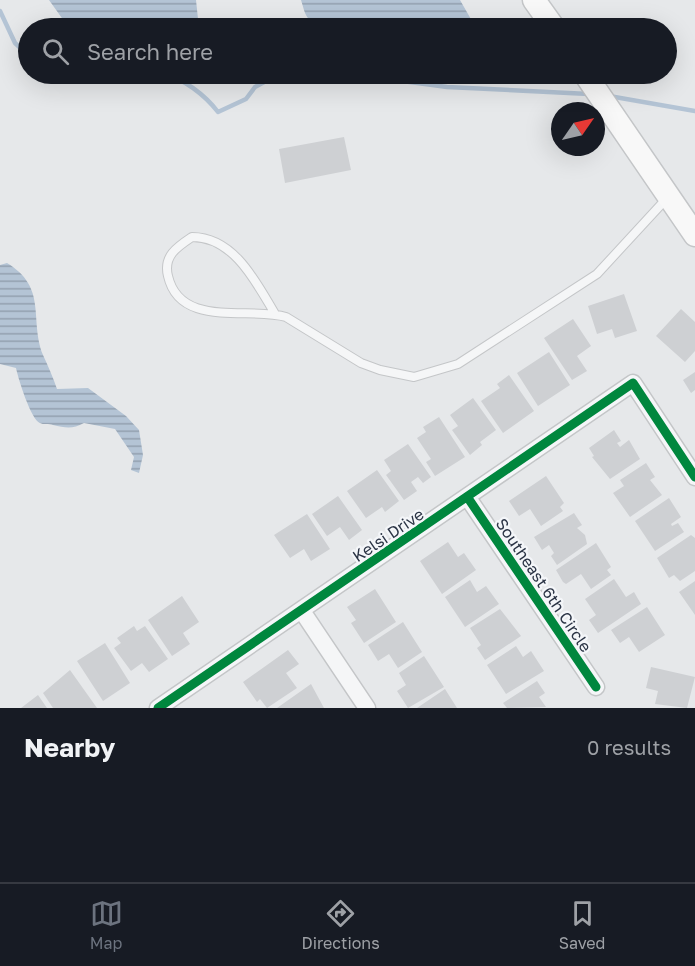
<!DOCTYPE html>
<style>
body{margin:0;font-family:"Golos Text",sans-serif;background:#242831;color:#f1f3f6}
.compass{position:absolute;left:551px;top:102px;width:54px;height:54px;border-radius:50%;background:#171b24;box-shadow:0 6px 24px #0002;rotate:56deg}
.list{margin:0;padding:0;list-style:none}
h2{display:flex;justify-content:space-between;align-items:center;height:78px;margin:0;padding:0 24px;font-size:26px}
h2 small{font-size:20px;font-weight:400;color:#9ea1a6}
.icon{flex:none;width:33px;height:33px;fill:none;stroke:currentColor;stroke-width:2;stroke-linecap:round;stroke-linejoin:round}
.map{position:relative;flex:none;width:695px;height:708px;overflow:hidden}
.search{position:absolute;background:#171b24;box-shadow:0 6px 24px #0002;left:18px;right:18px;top:18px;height:66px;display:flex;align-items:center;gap:15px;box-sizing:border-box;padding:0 21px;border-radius:33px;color:#9ea1a6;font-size:22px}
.sheet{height:174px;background:#171b24}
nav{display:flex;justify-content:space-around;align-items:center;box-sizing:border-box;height:84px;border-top:2px solid #363941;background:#171b24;font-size:16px;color:#9ea1a6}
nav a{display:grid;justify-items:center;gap:3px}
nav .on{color:#6c737f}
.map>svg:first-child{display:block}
.water{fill:url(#water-rules)}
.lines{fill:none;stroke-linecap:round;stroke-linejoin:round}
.stream{stroke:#b4c4d5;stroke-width:4.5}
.building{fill:#ced0d3}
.service-casing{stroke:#c4c6c8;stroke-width:10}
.minor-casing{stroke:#c4c6c8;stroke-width:19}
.secondary-casing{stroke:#c4c6c8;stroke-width:25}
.service{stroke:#f5f6f7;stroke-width:8}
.minor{stroke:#f5f6f7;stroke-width:16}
.secondary{stroke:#f8f8f8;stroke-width:22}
.cycleway-casing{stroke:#f4f6f9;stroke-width:13}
.cycleway{stroke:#00873e;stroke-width:9}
.labels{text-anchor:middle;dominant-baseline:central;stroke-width:4.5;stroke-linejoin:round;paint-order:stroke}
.street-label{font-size:16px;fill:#2b3445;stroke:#f4f6f9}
</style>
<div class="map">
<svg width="695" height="708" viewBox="0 0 695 708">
<defs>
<pattern id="water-rules" width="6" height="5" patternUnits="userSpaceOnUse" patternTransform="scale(1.5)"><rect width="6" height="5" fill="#b4c4d5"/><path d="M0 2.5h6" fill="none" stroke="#93a0af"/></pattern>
</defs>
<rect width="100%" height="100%" fill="#e6e8ea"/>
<!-- water -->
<path class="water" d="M 49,0 L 196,0 L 198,19 L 192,28 L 80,28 L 64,21 Z
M 301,0 L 460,0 L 476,28 C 440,29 342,35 314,23 C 305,19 304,9 301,0 Z
M 7,263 C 48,288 29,318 43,355 C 48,366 53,377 57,389 L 88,388 L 126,416 L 139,430 L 143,455 L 139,473 L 131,470 L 134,457 L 115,429 L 84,423 C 73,429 66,428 53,425 C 49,423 43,425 40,423 C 31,420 18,378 16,368 L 0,364 L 0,265 Z"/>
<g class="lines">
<!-- stream -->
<path class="stream" d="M 0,11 L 15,43 L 28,55
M 104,74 L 114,79 L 138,74
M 163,74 C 183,78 205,95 218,112 L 246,99 L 255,87 L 279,74
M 354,74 L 374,80 L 380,78 L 447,87 L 589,94
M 609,96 L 695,111"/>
</g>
<!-- building -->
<path class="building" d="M 344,137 L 351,170 L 285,183 L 279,149 Z
M 624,294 L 637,331 L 615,338 L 612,329 L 597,334 L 588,306 Z
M 681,309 L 695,322 L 695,351 L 685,362 L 656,336 Z
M 573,319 L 591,346 L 577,356 L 587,371 L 572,380 L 544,338 Z
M 549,352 L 570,385 L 538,406 L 517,373 Z
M 695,372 L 695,390 L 691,393 L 683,380 Z
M 509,375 L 534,411 L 503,433 L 481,401 L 500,388 L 497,384 Z
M 473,398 L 496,430 L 480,442 L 482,445 L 470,455 L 452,430 L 458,426 L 450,415 Z
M 439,417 L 465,457 L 435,476 L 426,462 L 431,459 L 417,438 L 426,432 L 423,427 Z
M 614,430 L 621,441 L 617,443 L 620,447 L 629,440 L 640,459 L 610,479 L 592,457 L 594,456 L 589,448 Z
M 408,444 L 431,477 L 423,483 L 418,477 L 411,482 L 417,491 L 404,500 L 386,475 L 391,471 L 384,460 Z
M 646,463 L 655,477 L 650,480 L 662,495 L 630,517 L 613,493 L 624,486 L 620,480 Z
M 377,470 L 399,501 L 385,512 L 382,507 L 366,518 L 347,491 Z
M 546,476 L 564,503 L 560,507 L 563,511 L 541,526 L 530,509 L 519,516 L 509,501 Z
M 338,496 L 362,530 L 349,540 L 340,527 L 327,536 L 312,514 Z
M 669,498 L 681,517 L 671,524 L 672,526 L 678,523 L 684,532 L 655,551 L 635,521 Z
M 574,513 L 582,525 L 577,528 L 585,535 L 587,544 L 557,565 L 551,556 L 554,553 L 549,545 L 542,550 L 534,537 Z
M 307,514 L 330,549 L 311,561 L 304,549 L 290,558 L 274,535 Z
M 691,535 L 695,538 L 695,571 L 680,581 L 674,575 L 669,578 L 657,558 Z
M 448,542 L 458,557 L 464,553 L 476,570 L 442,594 L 420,561 Z
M 596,543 L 611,567 L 607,570 L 611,575 L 591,589 L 581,574 L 566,584 L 563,582 L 556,570 Z
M 614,579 L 626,597 L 634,592 L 641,604 L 598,633 L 589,620 L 596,615 L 585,599 Z
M 470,580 L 477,592 L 486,586 L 499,604 L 465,627 L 445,597 Z
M 695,581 L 695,615 L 679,592 Z
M 375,589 L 396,622 L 364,643 L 351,623 L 356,620 L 347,607 Z
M 182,596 L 199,622 L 183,633 L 190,644 L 172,656 L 148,620 Z
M 647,607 L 665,635 L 639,652 L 629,637 L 620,643 L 611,630 Z
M 500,609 L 521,636 L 485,660 L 477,648 L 481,645 L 470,628 Z
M 403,622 L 422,652 L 398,668 L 389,654 L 378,661 L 368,645 Z
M 134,626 L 137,631 L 145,626 L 168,659 L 149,672 L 142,663 L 131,671 L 114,648 L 121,643 L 117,638 Z
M 105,643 L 130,683 L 103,701 L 77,661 Z
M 516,646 L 523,657 L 531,651 L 544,671 L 506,694 L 487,665 Z
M 288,650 L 299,664 L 286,673 L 297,688 L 267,708 L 260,699 L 257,702 L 243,682 Z
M 424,656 L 444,687 L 408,708 L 397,691 L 406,685 L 399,673 Z
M 651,667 L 695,677 L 687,708 L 655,704 L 658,691 L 646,688 Z
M 70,670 L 97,708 L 53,708 L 43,693 Z
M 537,681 L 545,693 L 539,697 L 546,707 L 507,708 L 503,703 Z
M 311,684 L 324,708 L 277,708 Z
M 445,689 L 457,708 L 417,708 Z
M 38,695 L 47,708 L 21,708 Z"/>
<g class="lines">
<defs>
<path id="service" d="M 275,314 C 256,282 234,237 192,237 C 177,247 163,256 168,276 C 180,329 250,306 286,317 L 361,363 L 380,370 L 414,377 L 458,364 L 597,274 L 668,197"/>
<path id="minor" d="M 468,498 L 596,687
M 302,611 L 367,708
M 158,708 L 633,383 L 695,477"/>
<path id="secondary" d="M 534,0 L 554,28
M 585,74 L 695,235"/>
</defs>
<!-- service casing -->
<use href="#service" class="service-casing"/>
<!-- minor casing -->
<use href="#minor" class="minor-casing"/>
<!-- secondary casing -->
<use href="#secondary" class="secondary-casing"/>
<!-- service -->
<use href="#service" class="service"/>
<!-- minor -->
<use href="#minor" class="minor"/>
<!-- secondary -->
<use href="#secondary" class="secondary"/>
<defs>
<path id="cycleway" d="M 468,498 L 596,687
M 158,708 L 633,383 L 695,477"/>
</defs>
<!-- cycleway casing -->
<use href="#cycleway" class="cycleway-casing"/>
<!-- cycleway -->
<use href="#cycleway" class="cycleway"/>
</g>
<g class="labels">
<!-- street labels -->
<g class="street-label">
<text transform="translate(388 535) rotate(-34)">Kelsi Drive</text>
<text transform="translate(544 585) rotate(56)">Southeast 6th Circle</text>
</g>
</g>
</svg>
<svg class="compass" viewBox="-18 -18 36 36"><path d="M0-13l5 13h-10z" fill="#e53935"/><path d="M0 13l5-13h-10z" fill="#9ea1a6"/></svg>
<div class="search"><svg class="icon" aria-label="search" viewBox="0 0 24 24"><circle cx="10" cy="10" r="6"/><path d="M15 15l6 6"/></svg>Search here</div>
</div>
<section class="sheet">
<h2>Nearby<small>0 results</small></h2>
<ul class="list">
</ul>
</section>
<nav>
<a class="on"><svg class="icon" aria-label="map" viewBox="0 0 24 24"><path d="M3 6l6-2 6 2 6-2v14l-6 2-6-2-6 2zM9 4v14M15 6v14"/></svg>Map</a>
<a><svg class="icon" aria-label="directions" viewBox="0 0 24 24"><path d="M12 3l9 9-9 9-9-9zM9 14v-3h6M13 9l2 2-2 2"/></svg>Directions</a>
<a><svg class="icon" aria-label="saved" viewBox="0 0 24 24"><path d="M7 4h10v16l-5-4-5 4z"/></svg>Saved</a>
</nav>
